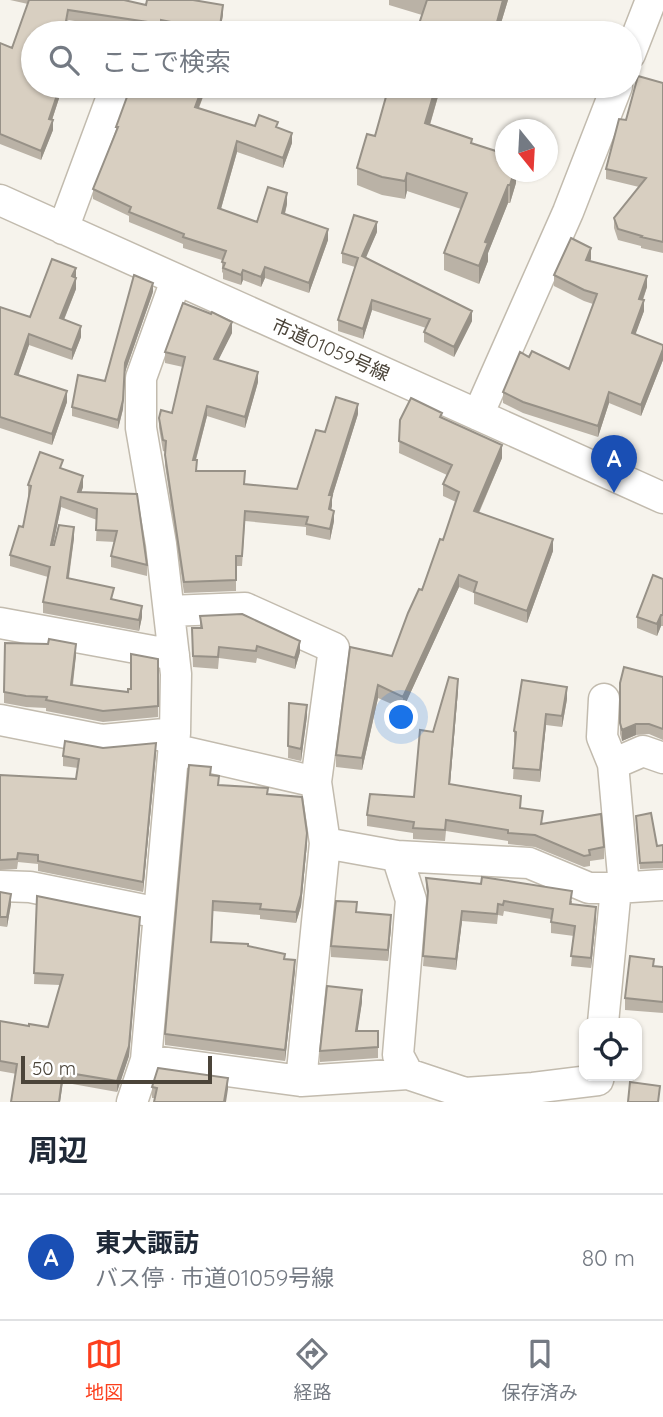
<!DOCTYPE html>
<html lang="ja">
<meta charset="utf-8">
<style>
body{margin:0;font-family:Quicksand,"Noto Sans JP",sans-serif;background:#f6f6f7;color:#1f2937}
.controls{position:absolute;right:21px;bottom:21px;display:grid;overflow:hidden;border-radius:14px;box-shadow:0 2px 5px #0004}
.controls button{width:63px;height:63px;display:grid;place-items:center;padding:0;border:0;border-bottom:2px solid #e0e1e3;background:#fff;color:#1f2937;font:35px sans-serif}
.compass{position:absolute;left:495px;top:119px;width:63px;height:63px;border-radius:50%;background:#fff;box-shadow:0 2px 5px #0004;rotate:162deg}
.scale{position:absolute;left:21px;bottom:18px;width:191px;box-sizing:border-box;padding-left:7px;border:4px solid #4b4439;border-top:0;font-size:19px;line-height:24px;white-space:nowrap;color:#4b4439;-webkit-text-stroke:5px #fff;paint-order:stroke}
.you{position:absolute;left:402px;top:718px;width:24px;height:24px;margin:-18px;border:5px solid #fff;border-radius:50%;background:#1a73e8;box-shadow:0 0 0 10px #1a73e833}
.badge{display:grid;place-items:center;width:46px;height:46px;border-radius:50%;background:#fc3f1d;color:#fff;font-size:23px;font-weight:700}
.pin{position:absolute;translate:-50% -58px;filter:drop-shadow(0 2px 4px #0008)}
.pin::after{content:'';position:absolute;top:37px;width:24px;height:21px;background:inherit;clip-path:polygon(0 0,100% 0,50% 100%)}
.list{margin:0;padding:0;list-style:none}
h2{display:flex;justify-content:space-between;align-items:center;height:91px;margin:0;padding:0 28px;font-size:30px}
h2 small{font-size:23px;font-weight:400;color:#747a83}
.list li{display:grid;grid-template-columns:46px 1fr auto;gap:21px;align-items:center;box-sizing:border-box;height:126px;padding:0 28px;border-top:2px solid #e0e1e3}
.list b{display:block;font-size:26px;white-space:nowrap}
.list p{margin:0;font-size:23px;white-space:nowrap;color:#747a83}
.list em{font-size:23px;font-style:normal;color:#747a83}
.icon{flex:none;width:38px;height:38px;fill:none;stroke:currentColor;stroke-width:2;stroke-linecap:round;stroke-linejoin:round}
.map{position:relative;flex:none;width:663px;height:1102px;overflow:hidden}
.search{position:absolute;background:#fff;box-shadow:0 2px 5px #0004;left:21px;right:21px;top:21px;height:77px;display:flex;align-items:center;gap:18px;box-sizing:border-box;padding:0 24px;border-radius:38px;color:#747a83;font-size:26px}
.sheet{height:217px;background:#fff}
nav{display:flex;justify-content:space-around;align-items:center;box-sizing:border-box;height:98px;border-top:2px solid #e0e1e3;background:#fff;font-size:19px;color:#747a83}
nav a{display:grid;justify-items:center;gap:4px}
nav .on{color:#fc3f1d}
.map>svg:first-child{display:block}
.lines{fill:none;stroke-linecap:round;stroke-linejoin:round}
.minor-casing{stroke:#c2bbae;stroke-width:33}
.minor{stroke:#fff;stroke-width:30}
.wall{fill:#bab2a6}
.shaded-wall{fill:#979187}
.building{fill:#d8cfc1;stroke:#979187;stroke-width:2}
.labels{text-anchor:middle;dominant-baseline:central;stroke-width:7;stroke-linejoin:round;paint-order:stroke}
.street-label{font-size:19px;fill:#4b4439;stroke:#fff}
</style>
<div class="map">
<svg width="663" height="1102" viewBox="0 0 663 1102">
<rect width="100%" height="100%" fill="#f6f3ec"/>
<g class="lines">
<defs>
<path id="minor" d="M 630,54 L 651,0
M 0,200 L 663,498
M 63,229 L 116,86
M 478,415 L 568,212 L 617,86
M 169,611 L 245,608 L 334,648 L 316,782
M 0,623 L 174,655
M 604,699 L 602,737 L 613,764 L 624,887
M 0,720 L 102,740 L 175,733
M 173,749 L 316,782 L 325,843 L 301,1081 L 408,1074
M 613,764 L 643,751 L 663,758
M 325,843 L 397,856 L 529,863 L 589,888 L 616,888 L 603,1023
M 397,856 L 411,900 L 398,1055 L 408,1074 L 465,1093 L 464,1102
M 0,886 L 30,887 L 159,913
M 616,888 L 663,885
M 146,1060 L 301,1081
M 465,1093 L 533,1088 L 598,1080 L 599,1076
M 132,1102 L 146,1060 L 175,733 L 176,674 L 161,544 L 141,428 L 141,378 L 176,280"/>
</defs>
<!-- minor casing -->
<use href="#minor" class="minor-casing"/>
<!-- minor -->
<use href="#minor" class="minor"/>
</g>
<!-- wall -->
<path class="wall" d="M 10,0 L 124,0 L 146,5 L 223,14 L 220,33 L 180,33 L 161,30 L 161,33 L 156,33 L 68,20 L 33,33 L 63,86 L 52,120 L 53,130 L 41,160 L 0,144 L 0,43 L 12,48 L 28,4 Z
M 389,0 L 508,0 L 498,33 L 416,33 L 422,15 L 389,5 Z
M 663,83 L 663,253 L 641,248 L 641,246 L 618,240 L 614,228 L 614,218 L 639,187 L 606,179 L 606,169 L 626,120 Z
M 207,86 L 199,108 L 255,126 L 278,128 L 292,143 L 283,168 L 237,152 L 221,209 L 257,222 L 287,204 L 285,214 L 328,240 L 309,293 L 265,278 L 261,287 L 243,280 L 241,285 L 223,279 L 223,273 L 222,272 L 222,260 L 183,248 L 183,244 L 129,222 L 129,216 L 93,199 L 93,189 L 116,132 L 116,127 Z
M 441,86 L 430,125 L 472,144 L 502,161 L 516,172 L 516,183 L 510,203 L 508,203 L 488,253 L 488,261 L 479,284 L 444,270 L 444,253 L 461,209 L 407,191 L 405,199 L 382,195 L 357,185 L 357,168 L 375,136 Z
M 377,232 L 365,258 L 472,321 L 454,357 L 424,342 L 424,332 L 426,328 L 372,310 L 363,339 L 338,331 L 338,320 L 355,267 L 342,263 L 342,253 Z
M 591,259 L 590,261 L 647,287 L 643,300 L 644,311 L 635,334 L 663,345 L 663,360 L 641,416 L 609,403 L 598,437 L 523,413 L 503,403 L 503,392 L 529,357 L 569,369 L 593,304 L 584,301 L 554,286 L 554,275 Z
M 76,268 L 76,289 L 64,320 L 81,337 L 72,360 L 29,345 L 18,375 L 67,402 L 52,445 L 0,428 L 0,307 L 30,317 Z
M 153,292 L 125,372 L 123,409 L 118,429 L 72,416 L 72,407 L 105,381 Z
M 211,314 L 232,333 L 218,360 L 258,382 L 245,428 L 207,416 L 196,460 L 197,471 L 245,484 L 297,489 L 325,432 L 358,414 L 332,497 L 331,510 L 334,521 L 330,540 L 306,535 L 306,527 L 245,521 L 242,566 L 236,566 L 236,591 L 184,593 L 165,465 L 166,452 L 163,451 L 159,428 L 159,418 L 172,413 L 183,367 L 165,363 L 165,352 Z
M 442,418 L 502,458 L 479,513 L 553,551 L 527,623 L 474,604 L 474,593 L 459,587 L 403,709 L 378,698 L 362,770 L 336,767 L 336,755 L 392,656 L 443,540 L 456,502 L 443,496 L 443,484 L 447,475 L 399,453 L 400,420 Z
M 63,469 L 83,487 L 81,492 L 147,565 L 147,576 L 111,567 L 111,556 L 115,542 L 96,541 L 97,520 L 61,507 L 53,545 L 74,538 L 69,578 L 113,600 L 142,617 L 139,631 L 43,613 L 43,602 L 48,577 L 10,566 L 10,555 L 23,527 L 29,496 L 28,496 L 28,485 Z
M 663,579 L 663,626 L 661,626 L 657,636 L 637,628 L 637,617 Z
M 200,616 L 300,652 L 295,669 L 257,658 L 256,663 L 219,658 L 218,669 L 193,667 L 192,639 L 200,628 Z
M 76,655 L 73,685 L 128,692 L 158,659 L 158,717 L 103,722 L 46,711 L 46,708 L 26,707 L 4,703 L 4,692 Z
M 663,677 L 663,740 L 649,734 L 636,735 L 622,741 L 620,734 L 620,683 Z
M 458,690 L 450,784 L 521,808 L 543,823 L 604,847 L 604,859 L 590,861 L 590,866 L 584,867 L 535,847 L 508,844 L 508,841 L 446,831 L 445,841 L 413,839 L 413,833 L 367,826 L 367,815 L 414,797 L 433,732 Z
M 567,699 L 562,727 L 546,725 L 540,782 L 513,779 L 515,743 L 514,743 L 514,731 Z
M 289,703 L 307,716 L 301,761 L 288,758 Z
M 103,748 L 156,752 L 143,892 L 38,871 L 38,864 L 18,862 L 17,869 L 0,870 L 0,775 L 76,779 L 78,768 L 63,766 L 63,756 Z
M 211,775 L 219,785 L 268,794 L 307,843 L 301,906 L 296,923 L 260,919 L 260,915 L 213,911 L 212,942 L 248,946 L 285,959 L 295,970 L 285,1061 L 165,1045 L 165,1034 Z
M 636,822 L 657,846 L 663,845 L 663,868 L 640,869 Z
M 426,878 L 572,901 L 572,904 L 596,917 L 591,968 L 571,966 L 574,936 L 551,933 L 551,919 L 504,911 L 503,916 L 498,915 L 497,924 L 462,921 L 456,970 L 423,966 L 428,899 L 426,888 Z
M 0,892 L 11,904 L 7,927 L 0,926 Z
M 37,896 L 140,927 L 129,1056 L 117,1092 L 0,1071 L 0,1021 L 29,1026 L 48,1027 L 60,985 L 34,984 Z
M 357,912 L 391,926 L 388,961 L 331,957 L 331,946 Z
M 654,966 L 663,967 L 663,1013 L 625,1010 L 625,998 Z
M 362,1002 L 357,1031 L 378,1031 L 378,1058 L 320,1062 L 320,1051 Z
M 152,1087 L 228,1089 L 155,1098 L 152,1098 Z"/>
<!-- shaded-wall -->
<path class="shaded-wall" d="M 503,0 L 508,0 L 498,33 L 493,33 Z
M 223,5 L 223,14 L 220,33 L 219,33 Z
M 60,86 L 63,86 L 49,129 L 49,119 Z
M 203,86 L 207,86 L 195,117 L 195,107 Z
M 436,86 L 441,86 L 425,141 L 425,123 Z
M 53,120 L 53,130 L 41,160 L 41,151 Z
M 292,133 L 292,143 L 283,168 L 283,158 Z
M 237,141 L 237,152 L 218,219 L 218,208 Z
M 514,172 L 516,172 L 516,183 L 510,203 L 510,185 Z
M 407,173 L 407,191 L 405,199 L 405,181 Z
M 508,185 L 508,203 L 488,253 L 488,261 L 479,284 L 479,266 L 485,242 Z
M 287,193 L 287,204 L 282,224 L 282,213 Z
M 377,222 L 377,232 L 362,267 L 362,256 Z
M 328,229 L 328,240 L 309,293 L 309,283 Z
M 591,248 L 591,259 L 586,271 L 586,260 Z
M 265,267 L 265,278 L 261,287 L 261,277 Z
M 76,268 L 76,289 L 60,329 L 60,318 Z
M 243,270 L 243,280 L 241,285 L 241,275 Z
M 647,276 L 647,287 L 639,310 L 639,299 Z
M 153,283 L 153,292 L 125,372 L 123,409 L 118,429 L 118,420 L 125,363 Z
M 372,300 L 372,310 L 363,339 L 363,329 Z
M 644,300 L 644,311 L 632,344 L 632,333 Z
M 472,311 L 472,321 L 454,357 L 454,347 Z
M 232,322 L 232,333 L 214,369 L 214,359 Z
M 81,326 L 81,337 L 72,360 L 72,350 Z
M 29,334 L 29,345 L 15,385 L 15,374 Z
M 663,349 L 663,360 L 641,416 L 641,405 Z
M 258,372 L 258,382 L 245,428 L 245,417 Z
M 67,391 L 67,402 L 52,445 L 52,434 Z
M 609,392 L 609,403 L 598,437 L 598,426 Z
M 358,404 L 358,414 L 332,497 L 332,506 L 329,520 L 329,495 Z
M 207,406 L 207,416 L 193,470 L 193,460 Z
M 502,445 L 502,458 L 474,523 L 474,511 Z
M 83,476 L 83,487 L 78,503 L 78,492 Z
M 61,497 L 61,507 L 51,555 L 51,545 Z
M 334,511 L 334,521 L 330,540 L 330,529 Z
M 74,527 L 74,538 L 67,588 L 67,578 Z
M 553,539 L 553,551 L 527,623 L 527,611 Z
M 459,575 L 459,587 L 403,709 L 403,697 Z
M 142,606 L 142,617 L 139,631 L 139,620 Z
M 661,615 L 661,626 L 657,636 L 657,624 Z
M 300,641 L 300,652 L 295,669 L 295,658 Z
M 76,644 L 76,655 L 71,696 L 71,685 Z
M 458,679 L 458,690 L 449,795 L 449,784 Z
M 378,685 L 378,698 L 362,770 L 362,758 Z
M 567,687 L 567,699 L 562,727 L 562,716 Z
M 307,705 L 307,716 L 301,761 L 301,749 Z
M 546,714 L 546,725 L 540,782 L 540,770 Z
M 636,724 L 636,735 L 622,741 L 622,730 Z
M 156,743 L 156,752 L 143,892 L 143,882 Z
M 307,833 L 307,843 L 301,906 L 296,923 L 296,912 Z
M 11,894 L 11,904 L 7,927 L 7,917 Z
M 596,907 L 596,917 L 591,968 L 591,958 Z
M 462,911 L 462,921 L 456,970 L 456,959 Z
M 391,915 L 391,926 L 388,961 L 388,950 Z
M 140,917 L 129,1056 L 117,1092 L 117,1081 Z
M 295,960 L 295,970 L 285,1061 L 285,1050 Z
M 362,990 L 362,1002 L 356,1042 L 356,1031 Z
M 63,1072 L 63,1082 L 60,1102 L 59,1102 Z
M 228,1078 L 228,1089 L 226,1102 L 224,1102 Z"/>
<!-- building -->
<path class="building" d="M 29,0 L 124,0 L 146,5 L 147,0 L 193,0 L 223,5 L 219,33 L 180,28 L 181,24 L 161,20 L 161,24 L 68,10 L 66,21 L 99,33 L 33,33 L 33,86 L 60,86 L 49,119 L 53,120 L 41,151 L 0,134 L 0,43 L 12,48 Z
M 427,0 L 503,0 L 494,33 L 416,33 Z
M 638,76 L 663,83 L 663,242 L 641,237 L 642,236 L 618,229 L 614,218 L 646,178 L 606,169 L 619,119 L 626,120 Z
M 131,86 L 203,86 L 195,107 L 255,126 L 259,115 L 278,122 L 276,127 L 292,133 L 283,158 L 237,141 L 218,208 L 257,222 L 268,187 L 287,193 L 282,213 L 328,229 L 309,283 L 265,267 L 261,277 L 243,270 L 241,275 L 223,268 L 225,263 L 222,262 L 226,251 L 183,237 L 184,234 L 129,212 L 131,207 L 93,189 L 118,127 L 116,127 Z
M 389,86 L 436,86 L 425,123 L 472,139 L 471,143 L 502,153 L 500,160 L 506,162 L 506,172 L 514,172 L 510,185 L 508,185 L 485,242 L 488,243 L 479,266 L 444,253 L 467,193 L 407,173 L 405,181 L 382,177 L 357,168 L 367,134 L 375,136 Z
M 354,215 L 377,222 L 362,256 L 472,311 L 454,347 L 424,332 L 430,319 L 372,300 L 363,329 L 338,320 L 358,258 L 342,253 Z
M 571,238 L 591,248 L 586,260 L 647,276 L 639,299 L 644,300 L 632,333 L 663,345 L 663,349 L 641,405 L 609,392 L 598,426 L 523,402 L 503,392 L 520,352 L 529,357 L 532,351 L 569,369 L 597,294 L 584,290 L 554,275 Z
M 52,259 L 76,268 L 72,276 L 76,278 L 60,318 L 81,326 L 72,350 L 29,334 L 15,374 L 67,391 L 52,434 L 0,417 L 0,307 L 30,317 Z
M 134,275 L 153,283 L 125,363 L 123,400 L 118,420 L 72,407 L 78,375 L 105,381 Z
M 183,303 L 211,314 L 212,312 L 232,322 L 214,359 L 258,372 L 245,417 L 207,406 L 193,460 L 197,460 L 196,471 L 245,471 L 244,484 L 297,489 L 316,430 L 325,432 L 336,397 L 358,404 L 329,495 L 332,495 L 329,509 L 334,511 L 330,529 L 306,524 L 308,517 L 245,511 L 242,556 L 236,556 L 236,580 L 184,582 L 165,455 L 166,441 L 163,440 L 159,418 L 161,410 L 172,413 L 185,357 L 165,352 Z
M 411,398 L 442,413 L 440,417 L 502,445 L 474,511 L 553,539 L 527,611 L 474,592 L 477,582 L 459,575 L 403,697 L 378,685 L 362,758 L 336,755 L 350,647 L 392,656 L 408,613 L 419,589 L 422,590 L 440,539 L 443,540 L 459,492 L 443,484 L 452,465 L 399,441 L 400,420 Z
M 40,452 L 63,460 L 60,468 L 83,476 L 78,492 L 137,494 L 147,565 L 111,556 L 117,531 L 96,530 L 97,509 L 61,497 L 51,545 L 54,545 L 59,525 L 74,527 L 67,578 L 114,588 L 111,599 L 142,606 L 139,620 L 43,602 L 50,567 L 10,555 L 19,526 L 23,527 L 31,486 L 28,485 Z
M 653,575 L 663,579 L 663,615 L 661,615 L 657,624 L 637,617 Z
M 242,614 L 300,641 L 295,658 L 257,646 L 256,651 L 219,647 L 218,657 L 193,656 L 192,628 L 202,628 L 200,616 Z
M 49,639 L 76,644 L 71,685 L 128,692 L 128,689 L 131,689 L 131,654 L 158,659 L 158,706 L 103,711 L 46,700 L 47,697 L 26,696 L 4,692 L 5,643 L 48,644 Z
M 624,667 L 663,677 L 663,729 L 649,724 L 636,724 L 622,730 L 620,723 L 620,683 Z
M 449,677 L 458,679 L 449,784 L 521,796 L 520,808 L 543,811 L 541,824 L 601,814 L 604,847 L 589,850 L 590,855 L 584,856 L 535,835 L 508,833 L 508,830 L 446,820 L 445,830 L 413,828 L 414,822 L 367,815 L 370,794 L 414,797 L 420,730 L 433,732 Z
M 522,680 L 567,687 L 562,716 L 546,714 L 540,770 L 513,768 L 516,732 L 514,731 Z
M 289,703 L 307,705 L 301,749 L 288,746 Z
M 65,741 L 103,748 L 156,743 L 143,882 L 38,861 L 38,855 L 18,853 L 17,859 L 0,860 L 0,775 L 76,779 L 79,759 L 63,756 Z
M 189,765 L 211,767 L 210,775 L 219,776 L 218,785 L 268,788 L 267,794 L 302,797 L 307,833 L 301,895 L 296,912 L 260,909 L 261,904 L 213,901 L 211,942 L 248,944 L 248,946 L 285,954 L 284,959 L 295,960 L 285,1050 L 165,1034 Z
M 651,813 L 657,846 L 663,845 L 663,862 L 640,863 L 636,816 Z
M 482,877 L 572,891 L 570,904 L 596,907 L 591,958 L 571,956 L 575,926 L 551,922 L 553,909 L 504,901 L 503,905 L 498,904 L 497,914 L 462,911 L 456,959 L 423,956 L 428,891 L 426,878 L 481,884 Z
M 0,892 L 11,894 L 7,917 L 0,917 Z
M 37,896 L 140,917 L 129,1046 L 117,1081 L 63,1072 L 59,1102 L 11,1102 L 17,1064 L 0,1061 L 0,1021 L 29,1026 L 29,1024 L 48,1027 L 63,975 L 34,973 Z
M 336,901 L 357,902 L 356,912 L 391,915 L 388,950 L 331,946 Z
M 630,956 L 654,959 L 653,966 L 663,967 L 663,1002 L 625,998 Z
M 327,986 L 362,990 L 356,1031 L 378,1031 L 378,1047 L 320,1051 Z
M 158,1068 L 228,1078 L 224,1102 L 154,1102 L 157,1088 L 152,1087 Z
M 630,1082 L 660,1086 L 658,1102 L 628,1102 Z"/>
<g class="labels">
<!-- street labels -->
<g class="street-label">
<text transform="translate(331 349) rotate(24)">市道01059号線</text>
</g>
</g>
</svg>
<div class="controls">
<button><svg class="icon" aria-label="locate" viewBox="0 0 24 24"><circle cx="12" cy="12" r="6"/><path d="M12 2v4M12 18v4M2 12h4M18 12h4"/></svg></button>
</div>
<svg class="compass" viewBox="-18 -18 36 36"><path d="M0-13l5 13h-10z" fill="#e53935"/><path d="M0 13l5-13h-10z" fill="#747a83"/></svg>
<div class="scale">50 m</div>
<div class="you"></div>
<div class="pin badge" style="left:614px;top:493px;background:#1a4fb4">A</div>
<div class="search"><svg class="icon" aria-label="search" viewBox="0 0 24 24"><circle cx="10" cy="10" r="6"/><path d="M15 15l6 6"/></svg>ここで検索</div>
</div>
<section class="sheet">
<h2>周辺<small></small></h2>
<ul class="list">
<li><span class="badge" style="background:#1a4fb4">A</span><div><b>東大諏訪</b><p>バス停 · 市道01059号線</p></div><em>80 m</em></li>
</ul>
</section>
<nav>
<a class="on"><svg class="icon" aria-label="map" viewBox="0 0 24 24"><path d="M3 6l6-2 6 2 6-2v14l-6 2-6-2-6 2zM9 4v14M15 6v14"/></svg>地図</a>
<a><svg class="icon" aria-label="directions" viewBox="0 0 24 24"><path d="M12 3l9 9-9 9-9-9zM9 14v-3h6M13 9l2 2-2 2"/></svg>経路</a>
<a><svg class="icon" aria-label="saved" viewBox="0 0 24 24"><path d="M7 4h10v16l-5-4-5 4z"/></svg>保存済み</a>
</nav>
